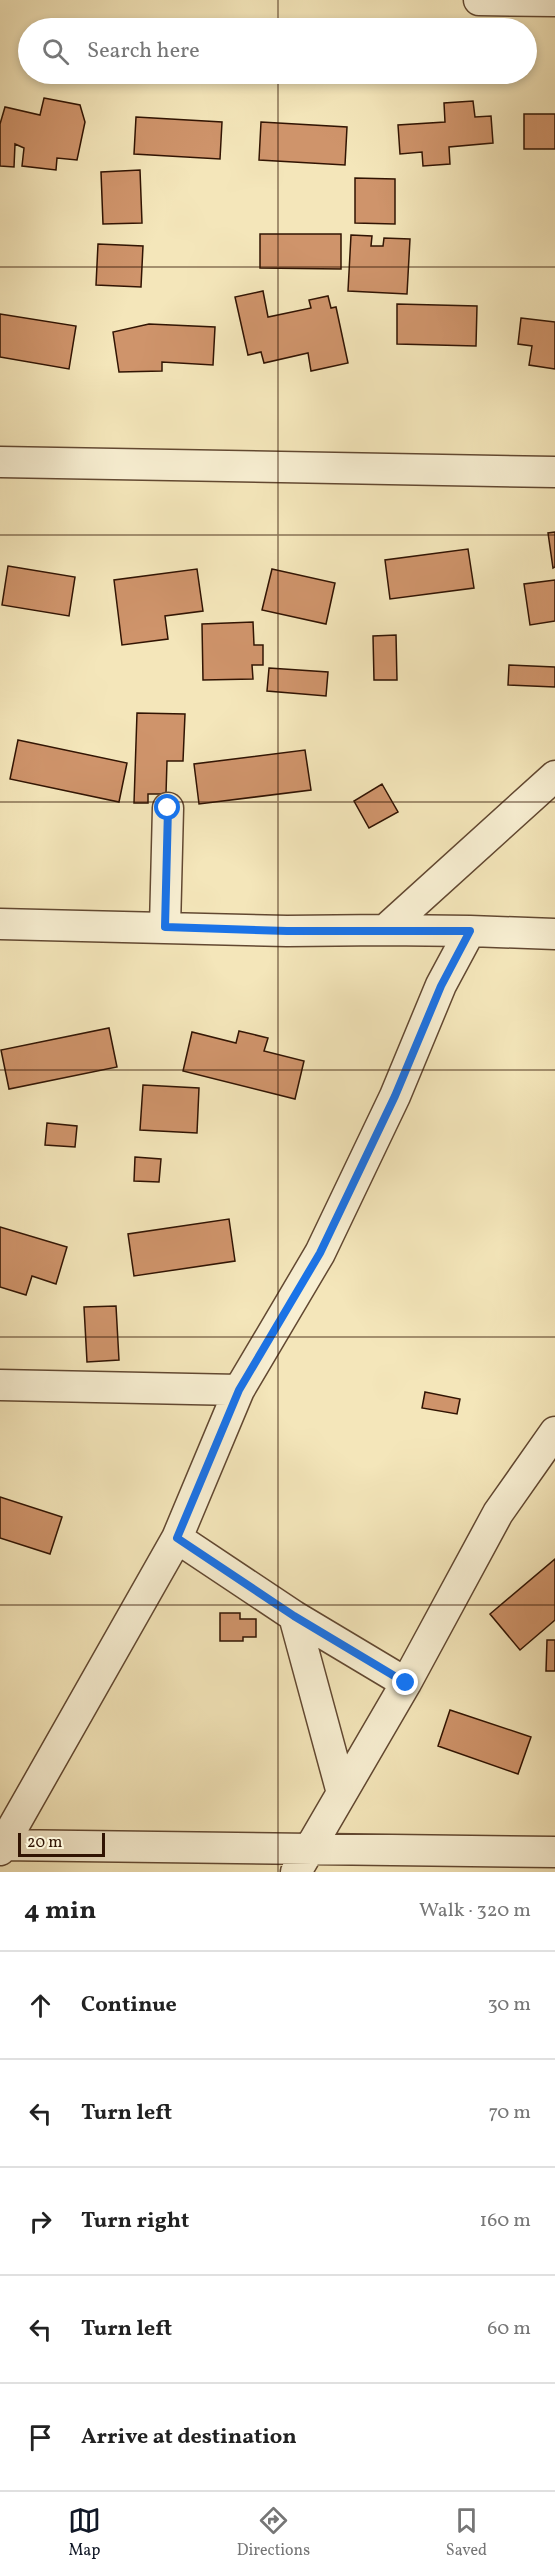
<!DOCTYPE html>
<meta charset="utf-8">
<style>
body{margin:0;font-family:Vollkorn,serif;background:#f6f6f6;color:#222}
.scale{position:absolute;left:18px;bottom:15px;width:87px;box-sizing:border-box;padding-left:6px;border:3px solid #311403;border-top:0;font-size:16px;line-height:21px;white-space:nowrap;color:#311403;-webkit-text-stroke:4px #f8efd2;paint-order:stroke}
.stop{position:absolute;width:18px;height:18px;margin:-14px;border:4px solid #1a73e8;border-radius:50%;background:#fff}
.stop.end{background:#1a73e8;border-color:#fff;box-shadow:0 2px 6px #0008}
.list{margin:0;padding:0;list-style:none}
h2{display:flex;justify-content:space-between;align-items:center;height:78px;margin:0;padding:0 24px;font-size:26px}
h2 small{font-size:20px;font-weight:400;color:#767676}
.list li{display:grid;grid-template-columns:39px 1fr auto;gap:18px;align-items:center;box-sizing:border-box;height:108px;padding:0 24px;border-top:2px solid #e0e0e0}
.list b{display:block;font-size:22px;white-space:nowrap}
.list em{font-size:20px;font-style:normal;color:#767676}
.icon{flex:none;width:33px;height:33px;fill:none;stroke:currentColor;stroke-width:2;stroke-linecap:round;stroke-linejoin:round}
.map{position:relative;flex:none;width:555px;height:1872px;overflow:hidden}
.search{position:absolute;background:#fff;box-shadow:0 3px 9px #0003;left:18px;right:18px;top:18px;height:66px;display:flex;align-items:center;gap:15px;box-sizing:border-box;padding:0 21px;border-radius:33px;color:#767676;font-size:22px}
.sheet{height:618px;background:#fff}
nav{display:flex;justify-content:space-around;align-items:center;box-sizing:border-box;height:84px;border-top:2px solid #e0e0e0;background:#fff;font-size:16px;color:#767676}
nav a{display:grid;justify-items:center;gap:3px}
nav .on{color:#111827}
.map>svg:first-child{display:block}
.building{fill:#cf946b;stroke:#311403;stroke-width:1.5}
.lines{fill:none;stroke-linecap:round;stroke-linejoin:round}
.minor-casing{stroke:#624831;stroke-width:33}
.minor{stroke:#f8efd2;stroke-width:30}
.route{stroke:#1a73e8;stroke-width:8}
.grid{fill:none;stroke:#311403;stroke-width:1.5;stroke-opacity:0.55}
</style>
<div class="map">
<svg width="555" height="1872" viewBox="0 0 555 1872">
<rect width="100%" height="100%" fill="#f4e6ba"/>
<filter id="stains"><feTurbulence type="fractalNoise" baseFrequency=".00333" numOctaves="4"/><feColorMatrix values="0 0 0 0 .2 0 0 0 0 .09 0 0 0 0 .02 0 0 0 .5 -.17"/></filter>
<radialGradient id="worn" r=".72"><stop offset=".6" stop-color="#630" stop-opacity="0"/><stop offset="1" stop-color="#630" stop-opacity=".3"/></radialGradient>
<!-- building -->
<path class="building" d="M 44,98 L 80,105 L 85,122 L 77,160 L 57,158 L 56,170 L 22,166 L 24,148 L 15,144 L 14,167 L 0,166 L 0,124 L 5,107 L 40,115 Z
M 473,101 L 475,117 L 491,116 L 493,143 L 449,147 L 450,164 L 423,166 L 422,152 L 400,154 L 398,125 L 445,122 L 444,103 Z
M 524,114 L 555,114 L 555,149 L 524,149 Z
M 136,117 L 222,122 L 220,159 L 134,154 Z
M 261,122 L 347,127 L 345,165 L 259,160 Z
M 140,170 L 142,223 L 103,224 L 101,172 Z
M 355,178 L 395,179 L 395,224 L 355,223 Z
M 260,234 L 341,234 L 341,269 L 260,268 Z
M 351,235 L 372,236 L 371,246 L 383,246 L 384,238 L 410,239 L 407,294 L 348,291 Z
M 98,244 L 143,246 L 141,287 L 96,285 Z
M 263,291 L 268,317 L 311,308 L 309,300 L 328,296 L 331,308 L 336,307 L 348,363 L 311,371 L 308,353 L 264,363 L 261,352 L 248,355 L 235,297 Z
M 397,304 L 477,306 L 476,346 L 397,344 Z
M 0,314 L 76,326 L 69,369 L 0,357 Z
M 521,318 L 555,322 L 555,369 L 529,365 L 532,346 L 518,344 Z
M 149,324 L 215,327 L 213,365 L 162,362 L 162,371 L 119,372 L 113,332 Z
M 555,532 L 555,567 L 553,568 L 548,533 Z
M 468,549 L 474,588 L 390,599 L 385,560 Z
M 8,566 L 75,577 L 69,616 L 2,605 Z
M 197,569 L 203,611 L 165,616 L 168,639 L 122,645 L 114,580 Z
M 272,569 L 335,583 L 326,624 L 262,610 Z
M 555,580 L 555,621 L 530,625 L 524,584 Z
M 253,622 L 254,645 L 263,645 L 263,665 L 252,665 L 253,679 L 203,680 L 202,624 Z
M 396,635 L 397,680 L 374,680 L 373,636 Z
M 509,665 L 555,667 L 555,687 L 508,685 Z
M 269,668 L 328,672 L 326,696 L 267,691 Z
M 137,713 L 185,714 L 183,761 L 167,761 L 166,794 L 148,794 L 148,803 L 134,803 Z
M 18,740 L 127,763 L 119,802 L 10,779 Z
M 305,750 L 311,790 L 199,804 L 194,764 Z
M 382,784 L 398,812 L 369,828 L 354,801 Z
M 109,1028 L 117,1067 L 9,1089 L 1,1050 Z
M 239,1031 L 268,1038 L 264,1051 L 304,1061 L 295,1099 L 183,1071 L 192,1032 L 236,1043 Z
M 143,1085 L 199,1088 L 197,1133 L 140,1130 Z
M 47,1123 L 77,1126 L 75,1147 L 45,1145 Z
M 135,1157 L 161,1159 L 159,1182 L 134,1181 Z
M 229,1219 L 235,1261 L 134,1276 L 128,1234 Z
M 0,1227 L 67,1247 L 56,1284 L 32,1276 L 26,1295 L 0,1287 Z
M 116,1306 L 119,1360 L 87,1362 L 84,1307 Z
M 425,1392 L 460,1399 L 457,1414 L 422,1408 Z
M 0,1497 L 62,1517 L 50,1554 L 0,1538 Z
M 555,1559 L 555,1620 L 520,1650 L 490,1614 Z
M 220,1613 L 240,1613 L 240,1619 L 256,1619 L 256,1637 L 243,1637 L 243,1641 L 220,1641 Z
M 547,1640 L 555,1640 L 555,1671 L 546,1671 Z
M 450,1710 L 531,1737 L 518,1774 L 438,1746 Z"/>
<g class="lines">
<defs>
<path id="minor" d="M 479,0 L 555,1
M 0,462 L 555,472
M 0,924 L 287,931 L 385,930
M 165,927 L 168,808
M 470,931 L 555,934
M 0,1385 L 239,1390
M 177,1538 L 294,1616 L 406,1683
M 294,1616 L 342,1793
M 0,1845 L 555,1852
M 0,1850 L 177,1538 L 239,1390 L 320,1253 L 395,1096 L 441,985 L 470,931 L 385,930 L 555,776
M 296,1872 L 406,1683 L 498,1513 L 555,1432"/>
</defs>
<!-- minor casing -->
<use href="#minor" class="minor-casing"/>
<!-- minor -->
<use href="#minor" class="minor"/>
</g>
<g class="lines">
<!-- route -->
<path class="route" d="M 168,808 L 165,927 L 287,931 L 470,931 L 441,986 L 395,1096 L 320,1253 L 239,1390 L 177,1538 L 294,1616 L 406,1683"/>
</g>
<!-- grid -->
<path class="grid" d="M 278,0 L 278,28M 278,74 L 278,1872M 0,267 L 555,267M 0,535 L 555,535M 0,802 L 555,802M 0,1070 L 555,1070M 0,1337 L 555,1337M 0,1605 L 555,1605"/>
<rect width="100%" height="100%" filter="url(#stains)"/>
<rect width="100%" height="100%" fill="url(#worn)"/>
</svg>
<div class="scale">20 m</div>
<div class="stop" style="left:168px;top:808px"></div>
<div class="stop end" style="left:406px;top:1683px"></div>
<div class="search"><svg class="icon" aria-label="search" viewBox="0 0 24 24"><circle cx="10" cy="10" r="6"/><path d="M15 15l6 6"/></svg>Search here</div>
</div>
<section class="sheet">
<h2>4 min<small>Walk · 320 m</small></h2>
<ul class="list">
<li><svg class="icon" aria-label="ahead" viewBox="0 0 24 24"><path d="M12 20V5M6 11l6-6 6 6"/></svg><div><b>Continue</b></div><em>30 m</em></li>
<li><svg class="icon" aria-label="left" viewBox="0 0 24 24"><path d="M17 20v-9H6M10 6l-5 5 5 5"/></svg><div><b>Turn left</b></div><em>70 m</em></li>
<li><svg class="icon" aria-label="right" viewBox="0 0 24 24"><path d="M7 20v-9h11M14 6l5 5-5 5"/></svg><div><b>Turn right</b></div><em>160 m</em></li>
<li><svg class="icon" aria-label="left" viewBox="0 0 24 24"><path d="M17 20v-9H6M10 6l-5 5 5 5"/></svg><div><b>Turn left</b></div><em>60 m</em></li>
<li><svg class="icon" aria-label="arrive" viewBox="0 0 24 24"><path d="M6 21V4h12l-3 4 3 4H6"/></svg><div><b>Arrive at destination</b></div></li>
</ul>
</section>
<nav>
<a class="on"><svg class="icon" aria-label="map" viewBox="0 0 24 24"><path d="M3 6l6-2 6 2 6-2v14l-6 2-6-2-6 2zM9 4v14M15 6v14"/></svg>Map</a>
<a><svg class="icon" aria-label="directions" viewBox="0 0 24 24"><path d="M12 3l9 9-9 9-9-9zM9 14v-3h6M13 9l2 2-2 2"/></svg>Directions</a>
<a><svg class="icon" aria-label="saved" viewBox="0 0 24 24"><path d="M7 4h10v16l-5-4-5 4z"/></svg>Saved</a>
</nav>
